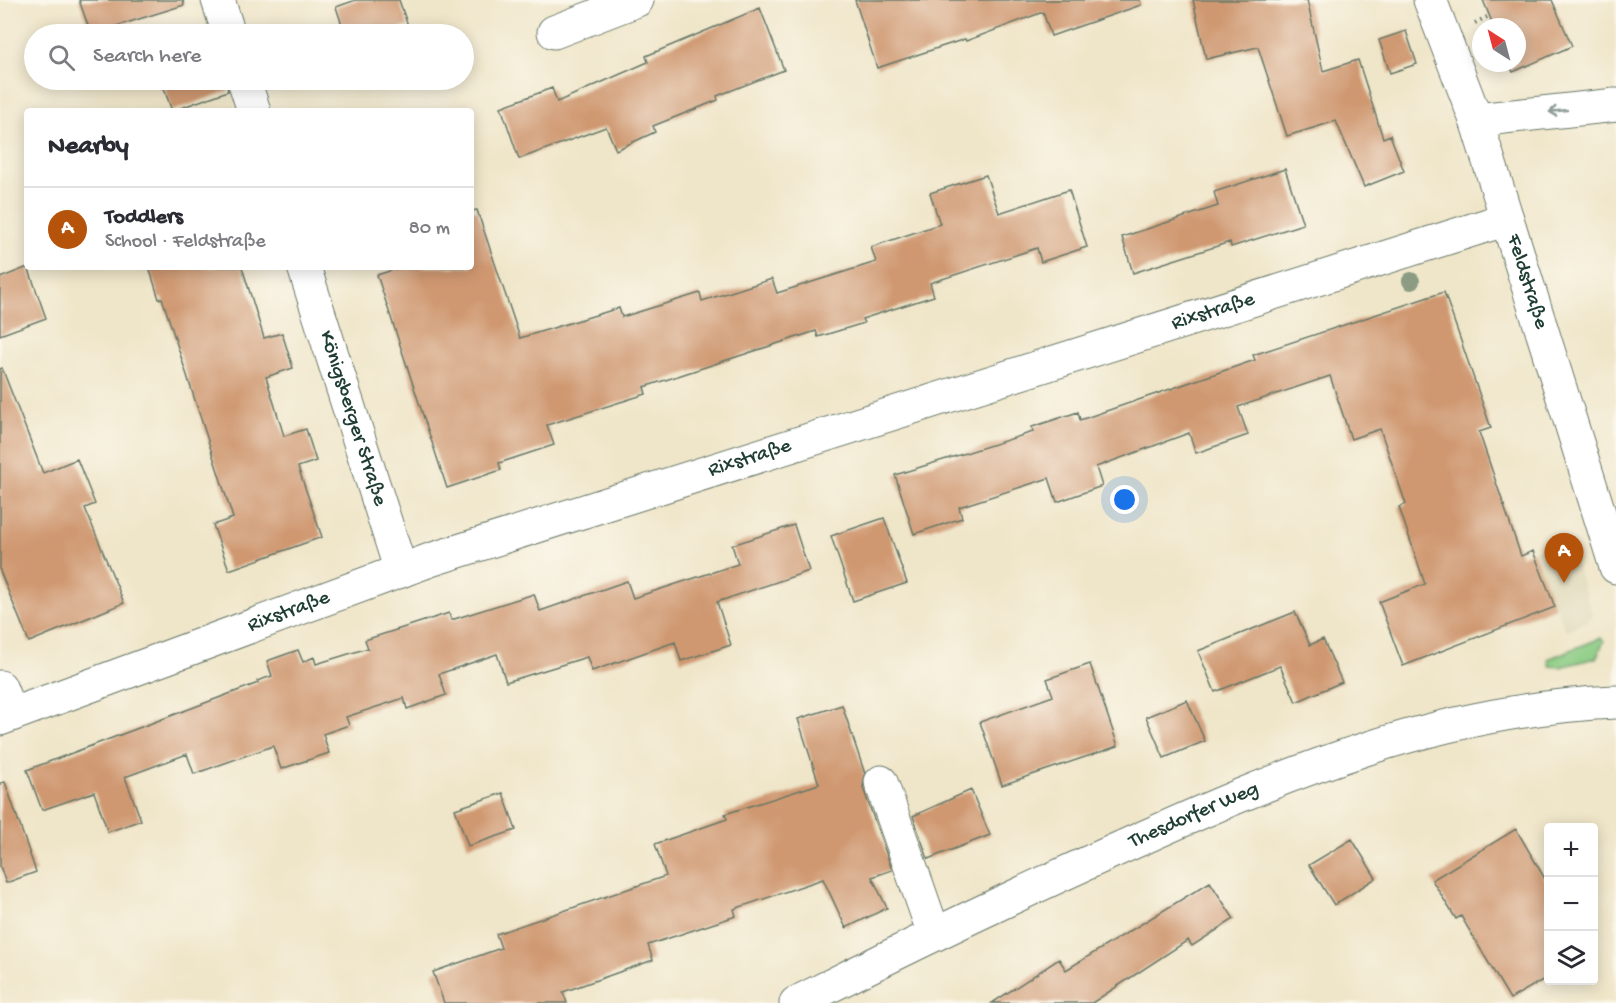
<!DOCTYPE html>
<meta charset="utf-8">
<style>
body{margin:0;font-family:"Gochi Hand",sans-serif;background:#f7f7f7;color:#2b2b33}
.controls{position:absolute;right:18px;bottom:18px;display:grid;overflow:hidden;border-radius:6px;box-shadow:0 3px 15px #0003}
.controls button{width:54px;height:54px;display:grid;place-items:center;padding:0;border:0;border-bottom:2px solid #e1e1e2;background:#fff;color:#2b2b33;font:30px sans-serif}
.compass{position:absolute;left:1472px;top:18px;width:54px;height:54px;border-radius:50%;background:#fff;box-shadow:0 3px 15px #0003;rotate:324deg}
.you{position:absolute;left:1125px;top:500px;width:21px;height:21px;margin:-15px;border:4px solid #fff;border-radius:50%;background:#1a73e8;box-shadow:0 0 0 9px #1a73e833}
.badge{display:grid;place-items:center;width:39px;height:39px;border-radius:50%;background:#b45309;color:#fff;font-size:20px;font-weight:700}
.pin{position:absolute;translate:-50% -50px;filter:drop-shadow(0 2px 3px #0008)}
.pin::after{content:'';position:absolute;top:32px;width:21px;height:18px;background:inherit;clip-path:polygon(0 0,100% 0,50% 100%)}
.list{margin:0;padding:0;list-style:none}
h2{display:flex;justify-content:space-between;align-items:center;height:78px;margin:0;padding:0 24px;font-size:26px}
h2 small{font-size:20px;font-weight:400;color:#7c7c81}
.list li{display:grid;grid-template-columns:39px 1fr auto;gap:18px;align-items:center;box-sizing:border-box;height:84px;padding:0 24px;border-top:2px solid #e1e1e2}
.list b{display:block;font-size:22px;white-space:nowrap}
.list p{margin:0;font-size:20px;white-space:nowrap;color:#7c7c81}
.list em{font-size:20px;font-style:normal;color:#7c7c81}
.icon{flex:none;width:33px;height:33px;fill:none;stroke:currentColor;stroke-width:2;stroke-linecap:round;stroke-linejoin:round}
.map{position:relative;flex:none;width:1616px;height:1003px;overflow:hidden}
.search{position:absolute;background:#fff;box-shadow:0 3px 15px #0003;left:24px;top:24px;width:450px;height:66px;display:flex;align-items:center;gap:15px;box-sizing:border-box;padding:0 21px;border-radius:33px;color:#7c7c81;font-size:22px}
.panel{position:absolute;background:#fff;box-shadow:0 3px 15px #0003;left:24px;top:108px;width:450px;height:162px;border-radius:6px}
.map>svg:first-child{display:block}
.built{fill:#dfd8b7}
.green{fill:#8acb82;stroke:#54845b;stroke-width:1.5}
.building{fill:#cf9871}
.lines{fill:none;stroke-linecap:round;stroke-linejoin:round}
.minor-casing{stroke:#687868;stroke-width:35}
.path{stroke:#687868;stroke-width:4;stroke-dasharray:1.5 4.5;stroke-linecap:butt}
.minor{stroke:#fff;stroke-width:33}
.tree{fill:#8b9c82}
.oneway{stroke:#8f9e9a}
.labels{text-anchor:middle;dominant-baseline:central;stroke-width:6;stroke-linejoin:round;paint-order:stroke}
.street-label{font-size:21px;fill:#1f3d34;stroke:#fbf7ec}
</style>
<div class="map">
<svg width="1616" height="1003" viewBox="0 0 1616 1003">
<rect width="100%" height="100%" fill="#fbf7ec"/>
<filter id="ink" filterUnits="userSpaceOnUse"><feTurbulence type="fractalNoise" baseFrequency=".0167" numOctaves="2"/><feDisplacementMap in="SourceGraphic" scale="12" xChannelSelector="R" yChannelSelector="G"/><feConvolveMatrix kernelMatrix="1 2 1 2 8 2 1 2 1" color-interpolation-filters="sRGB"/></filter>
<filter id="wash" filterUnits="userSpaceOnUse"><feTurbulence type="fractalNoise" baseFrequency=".008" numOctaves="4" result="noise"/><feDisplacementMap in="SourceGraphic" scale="24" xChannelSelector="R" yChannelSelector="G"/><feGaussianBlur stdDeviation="1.35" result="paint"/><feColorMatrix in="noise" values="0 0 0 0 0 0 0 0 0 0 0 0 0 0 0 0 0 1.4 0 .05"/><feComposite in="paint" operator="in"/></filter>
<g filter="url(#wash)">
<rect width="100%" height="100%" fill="#efe5c8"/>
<!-- built -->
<path class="built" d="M 1567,539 L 1592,614 L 1588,620 L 1566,631 L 1533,551 Z"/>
<!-- green -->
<path class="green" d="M 1601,638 L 1604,641 L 1596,658 L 1560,667 L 1550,666 L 1548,659 Z"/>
<g id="blocks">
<!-- building -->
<path class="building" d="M 79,0 L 183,0 L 184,5 L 91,34 Z
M 356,0 L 399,0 L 408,26 L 382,34 L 345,34 L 336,7 Z
M 855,0 L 1140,0 L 1141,5 L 1051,36 L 1043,12 L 966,41 L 965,39 L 877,68 Z
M 1193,0 L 1307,0 L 1323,71 L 1358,60 L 1383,138 L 1390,135 L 1404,171 L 1364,187 L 1336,121 L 1287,136 L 1258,47 L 1206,59 Z
M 1483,0 L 1552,0 L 1572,46 L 1513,72 L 1509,63 L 1517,63 L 1517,27 L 1494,27 Z
M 760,8 L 784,70 L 717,96 L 718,100 L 653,126 L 655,132 L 616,150 L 606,127 L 519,159 L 501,107 L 552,88 L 557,102 L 648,62 L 646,56 Z
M 1406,31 L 1417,64 L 1390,73 L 1379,40 Z
M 161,80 L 226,80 L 228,91 L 172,111 Z
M 1285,169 L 1303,224 L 1231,247 L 1230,242 L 1133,273 L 1122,237 L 1218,206 L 1214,192 Z
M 986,175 L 999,213 L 1069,190 L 1087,247 L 1041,262 L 1037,248 L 930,283 L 934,296 L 862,319 L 864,323 L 818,337 L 816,331 L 644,387 L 646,394 L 547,425 L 554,445 L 499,463 L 501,470 L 447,488 L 377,275 L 402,267 L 471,267 L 471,211 L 477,210 L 520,338 L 619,308 L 622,317 L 700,293 L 702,301 L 772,279 L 777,293 L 876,262 L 871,247 L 940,224 L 930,193 Z
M 28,267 L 46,318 L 0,335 L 0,278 Z
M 149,267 L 242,267 L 264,338 L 282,333 L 293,368 L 266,377 L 284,436 L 306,429 L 316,461 L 298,467 L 322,537 L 229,570 L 213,525 L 233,518 L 162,298 L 159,299 Z
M 1444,292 L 1491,428 L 1479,432 L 1521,556 L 1533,551 L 1555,607 L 1403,666 L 1379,602 L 1425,584 L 1399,507 L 1406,504 L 1380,429 L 1351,439 L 1330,376 L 1238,407 L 1248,435 L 1196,453 L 1189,433 L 1096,467 L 1102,486 L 1057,502 L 1049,478 L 959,507 L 962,518 L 914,534 L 895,475 L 1033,432 L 1032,427 L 1078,412 L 1080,420 L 1255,360 L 1253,355 Z
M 2,368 L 43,473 L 77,459 L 95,504 L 85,508 L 124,603 L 29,642 L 0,571 L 0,369 Z
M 884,518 L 907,583 L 853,601 L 831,536 Z
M 794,525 L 809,571 L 717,602 L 731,645 L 681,661 L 675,642 L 592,671 L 587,657 L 506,682 L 497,654 L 439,674 L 446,695 L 407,709 L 404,698 L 346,717 L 349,725 L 323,734 L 329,753 L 281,769 L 273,746 L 194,774 L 187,754 L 125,777 L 141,820 L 108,832 L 94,792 L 42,810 L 27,770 L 258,683 L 257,681 L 272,676 L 267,661 L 298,650 L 303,662 L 314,657 L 316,664 L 368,648 L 365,640 L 449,613 L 451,620 L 534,594 L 540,611 L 627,581 L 633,598 L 738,564 L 732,545 Z
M 1295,612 L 1310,645 L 1323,639 L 1342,682 L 1296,702 L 1280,666 L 1215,692 L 1198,651 Z
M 1090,664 L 1118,746 L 1002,785 L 980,722 L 1053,696 L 1047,679 Z
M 1187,700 L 1205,741 L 1164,758 L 1146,717 Z
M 842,705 L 865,774 L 863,788 L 892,870 L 872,877 L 887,908 L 846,928 L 823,879 L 734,909 L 736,916 L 648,945 L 653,960 L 563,992 L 567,1003 L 444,1003 L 433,972 L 501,948 L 496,934 L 666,876 L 655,844 L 727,819 L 725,814 L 819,784 L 798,719 Z
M 5,782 L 36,872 L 6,883 L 0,866 L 0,783 Z
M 971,790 L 990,835 L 928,859 L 913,816 Z
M 503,793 L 516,830 L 468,846 L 455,809 Z
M 1516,829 L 1548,884 L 1548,977 L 1510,999 L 1461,916 L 1456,919 L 1432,880 Z
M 1352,839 L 1376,878 L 1334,905 L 1309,865 Z
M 1210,882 L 1234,919 L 1192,946 L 1188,940 L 1092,1003 L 992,1003 L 1059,959 L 1066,970 Z"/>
</g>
</g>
<g filter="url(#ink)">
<use href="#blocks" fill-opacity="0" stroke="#687868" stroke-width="1.5"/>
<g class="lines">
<defs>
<g id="minor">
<path d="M 218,0 L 229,34"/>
<path id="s1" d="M 1430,0 L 1476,120 L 1616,567"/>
<path d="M 554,32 L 637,0"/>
<path d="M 244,80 L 254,111"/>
<path d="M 1476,120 L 1616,105"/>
<path id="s2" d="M 304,267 L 401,571"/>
<path d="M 0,687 L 11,715"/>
<path id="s3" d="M 0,719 L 430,560 L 1507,219"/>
<path d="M 881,782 L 934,934"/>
<path id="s4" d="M 796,1003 C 905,948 1015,895 1127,845 C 1286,773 1440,709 1616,702"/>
</g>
</defs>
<!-- minor casing -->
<use href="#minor" class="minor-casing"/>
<!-- path -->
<path class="path" d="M 1475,23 L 1489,16"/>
<!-- minor -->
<use href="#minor" class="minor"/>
</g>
<!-- trees -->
<circle class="tree" cx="1411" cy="281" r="9"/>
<!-- one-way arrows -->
<defs><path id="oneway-shaft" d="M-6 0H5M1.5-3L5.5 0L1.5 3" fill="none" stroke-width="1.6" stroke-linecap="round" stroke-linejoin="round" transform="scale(1.5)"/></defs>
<use class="oneway" href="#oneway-shaft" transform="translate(1558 111) rotate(174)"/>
</g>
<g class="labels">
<!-- street labels -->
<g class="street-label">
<text stroke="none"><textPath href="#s1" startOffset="298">Feldstraße</textPath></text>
<text stroke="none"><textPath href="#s3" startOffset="1280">Rixstraße</textPath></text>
<text stroke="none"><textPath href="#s2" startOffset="159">Königsberger Straße</textPath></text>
<text stroke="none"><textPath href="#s3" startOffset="794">Rixstraße</textPath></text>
<text stroke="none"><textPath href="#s3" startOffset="308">Rixstraße</textPath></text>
<text stroke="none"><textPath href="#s4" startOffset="440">Thesdorfer Weg</textPath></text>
</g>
</g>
</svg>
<div class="controls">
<button>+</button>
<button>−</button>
<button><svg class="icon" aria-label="layers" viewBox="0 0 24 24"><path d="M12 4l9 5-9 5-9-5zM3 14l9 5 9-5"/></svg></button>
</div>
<svg class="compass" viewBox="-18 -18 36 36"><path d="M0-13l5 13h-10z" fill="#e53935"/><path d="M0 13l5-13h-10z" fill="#7c7c81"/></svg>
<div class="you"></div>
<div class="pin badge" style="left:1564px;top:583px">A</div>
<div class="search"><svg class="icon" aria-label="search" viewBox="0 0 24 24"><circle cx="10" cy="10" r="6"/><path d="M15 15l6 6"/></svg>Search here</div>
<section class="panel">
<h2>Nearby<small></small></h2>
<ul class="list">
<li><span class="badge">A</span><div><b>Toddlers</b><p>School · Feldstraße</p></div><em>80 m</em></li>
</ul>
</section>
</div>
